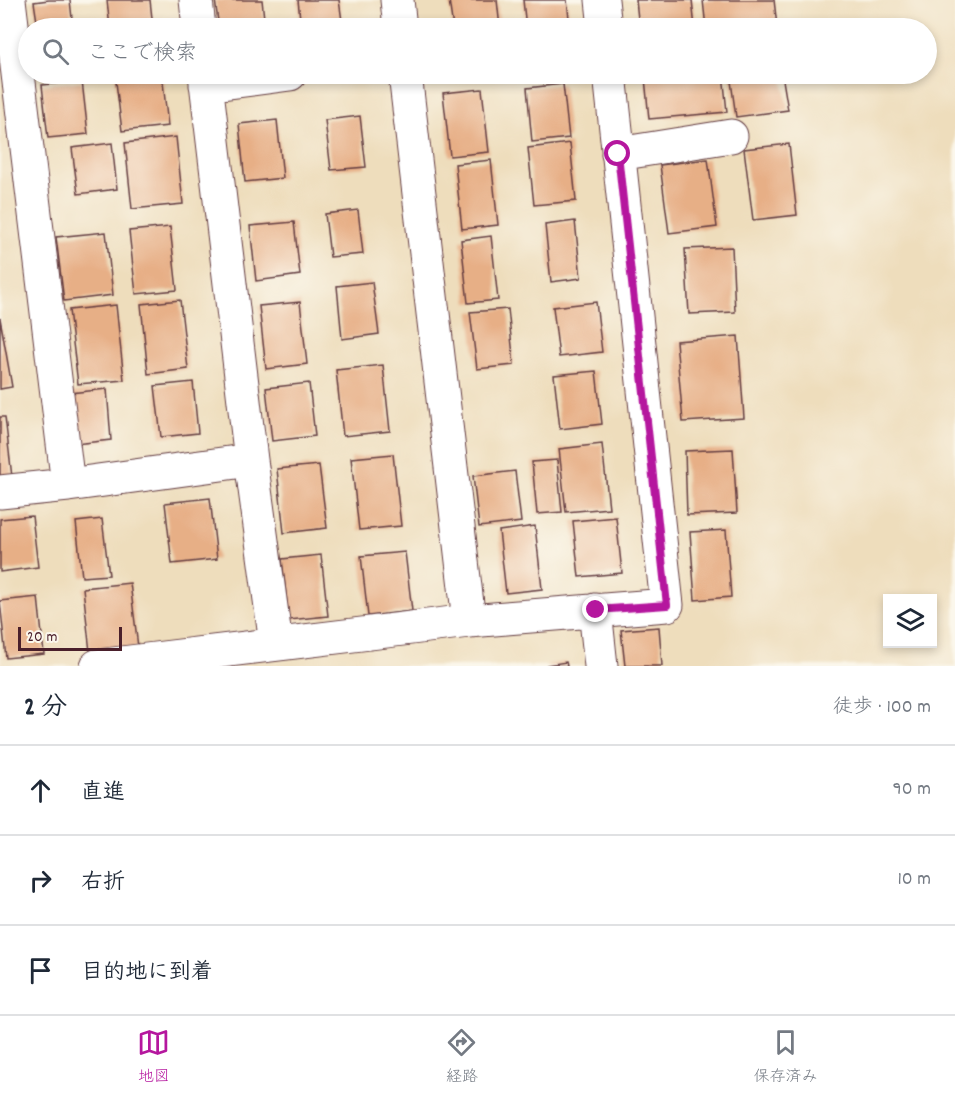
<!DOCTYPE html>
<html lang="ja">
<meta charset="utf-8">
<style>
body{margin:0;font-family:Dekko,"Klee One",sans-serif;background:#f2f2f3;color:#1f2937}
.controls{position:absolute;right:18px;bottom:18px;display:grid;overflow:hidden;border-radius:0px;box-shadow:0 3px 9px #0003}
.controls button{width:54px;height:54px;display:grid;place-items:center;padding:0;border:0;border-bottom:2px solid #e0e1e3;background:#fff;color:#1f2937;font:30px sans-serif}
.scale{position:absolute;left:18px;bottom:15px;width:104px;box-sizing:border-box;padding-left:6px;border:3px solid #4a1f2b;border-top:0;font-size:16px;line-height:21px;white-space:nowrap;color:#4a1f2b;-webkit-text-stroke:4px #fbf7ec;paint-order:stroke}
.stop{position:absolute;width:18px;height:18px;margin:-14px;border:4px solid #b5179e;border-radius:50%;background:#fff}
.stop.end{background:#b5179e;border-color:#fff;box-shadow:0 2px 6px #0008}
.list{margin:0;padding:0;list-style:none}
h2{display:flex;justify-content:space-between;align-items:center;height:78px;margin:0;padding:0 24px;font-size:26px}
h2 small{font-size:20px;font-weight:400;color:#747a83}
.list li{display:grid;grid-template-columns:39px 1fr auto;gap:18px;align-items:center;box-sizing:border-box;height:90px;padding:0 24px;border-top:2px solid #e0e1e3}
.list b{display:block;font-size:22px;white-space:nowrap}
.list em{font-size:20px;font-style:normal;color:#747a83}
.icon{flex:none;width:33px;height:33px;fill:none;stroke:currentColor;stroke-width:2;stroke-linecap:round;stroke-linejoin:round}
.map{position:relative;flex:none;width:955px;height:666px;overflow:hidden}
.search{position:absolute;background:#fff;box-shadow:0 3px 9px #0003;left:18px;right:18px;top:18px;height:66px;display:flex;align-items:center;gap:15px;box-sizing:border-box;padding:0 21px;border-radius:33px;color:#747a83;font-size:22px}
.sheet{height:348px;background:#fff}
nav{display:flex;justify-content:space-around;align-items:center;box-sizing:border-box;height:84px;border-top:2px solid #e0e1e3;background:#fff;font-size:16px;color:#747a83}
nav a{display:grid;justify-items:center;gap:3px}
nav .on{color:#b5179e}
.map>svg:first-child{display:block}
.building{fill:#e7af86}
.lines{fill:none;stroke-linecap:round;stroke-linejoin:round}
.minor-casing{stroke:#633c41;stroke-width:35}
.minor{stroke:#fff;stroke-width:33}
.route{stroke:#b5179e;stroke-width:8}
</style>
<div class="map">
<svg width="955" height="666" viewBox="0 0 955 666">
<rect width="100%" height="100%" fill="#fbf7ec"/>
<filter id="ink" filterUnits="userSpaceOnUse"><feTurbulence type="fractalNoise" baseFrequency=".0167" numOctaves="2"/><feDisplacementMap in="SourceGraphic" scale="12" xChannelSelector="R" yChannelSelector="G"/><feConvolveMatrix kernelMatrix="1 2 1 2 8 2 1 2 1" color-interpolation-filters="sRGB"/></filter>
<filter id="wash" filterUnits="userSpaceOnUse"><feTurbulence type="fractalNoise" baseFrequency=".008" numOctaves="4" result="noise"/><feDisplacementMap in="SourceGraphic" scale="24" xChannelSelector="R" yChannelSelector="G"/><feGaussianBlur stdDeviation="1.35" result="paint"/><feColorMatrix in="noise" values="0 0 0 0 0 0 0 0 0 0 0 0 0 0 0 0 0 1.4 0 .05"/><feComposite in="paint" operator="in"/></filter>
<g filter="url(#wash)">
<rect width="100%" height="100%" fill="#eeddbc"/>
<g id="blocks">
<!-- building -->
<path class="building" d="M 49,0 L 70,0 L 73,28 L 38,28 L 34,2 Z
M 107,0 L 150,0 L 153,28 L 110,28 Z
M 215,0 L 262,0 L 265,28 L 219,28 Z
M 298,0 L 339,0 L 343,28 L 301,28 Z
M 449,0 L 497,0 L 500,28 L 453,28 Z
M 523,0 L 567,0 L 570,28 L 526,28 Z
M 636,0 L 692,0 L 695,28 L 639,28 Z
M 703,0 L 774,0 L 777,26 L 750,28 L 706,28 Z
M 115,74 L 162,74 L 168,126 L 122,131 Z
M 693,74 L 723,74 L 727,112 L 649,119 L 645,78 Z
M 730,74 L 782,74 L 788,110 L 736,117 Z
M 82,81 L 88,134 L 48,138 L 42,85 Z
M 563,84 L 569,138 L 532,142 L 527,88 Z
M 482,89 L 489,152 L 450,156 L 443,93 Z
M 360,116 L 366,167 L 331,170 L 325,120 Z
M 277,120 L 283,178 L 245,182 L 239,124 Z
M 176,137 L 183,204 L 132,209 L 125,143 Z
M 112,143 L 117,189 L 78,194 L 72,148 Z
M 570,143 L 576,201 L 534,205 L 528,148 Z
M 789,144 L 797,215 L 753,220 L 744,149 Z
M 708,159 L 717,227 L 669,233 L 660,165 Z
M 491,160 L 498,225 L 462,229 L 455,164 Z
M 358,210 L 363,254 L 330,257 L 325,214 Z
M 575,221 L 581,278 L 551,282 L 545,225 Z
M 294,222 L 300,275 L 256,281 L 250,226 Z
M 170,227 L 177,290 L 136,294 L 129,231 Z
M 106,232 L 113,295 L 64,301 L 56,237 Z
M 491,236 L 498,300 L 468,303 L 461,240 Z
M 732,247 L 735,312 L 689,314 L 685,249 Z
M 372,282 L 379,334 L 342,339 L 337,286 Z
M 180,300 L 188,369 L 148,374 L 141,304 Z
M 300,302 L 307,364 L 266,369 L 259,306 Z
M 596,302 L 602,352 L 559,357 L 553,307 Z
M 116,305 L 124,380 L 78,384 L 69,310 Z
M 508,309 L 514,365 L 477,369 L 470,312 Z
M 0,318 L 12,387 L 0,389 Z
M 738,336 L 744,418 L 683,422 L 676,341 Z
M 383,365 L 390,431 L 343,436 L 336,370 Z
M 596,371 L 602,424 L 560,429 L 554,375 Z
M 193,382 L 198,433 L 161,437 L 155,386 Z
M 309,383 L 315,436 L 272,441 L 266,388 Z
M 107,389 L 111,440 L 75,444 L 70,393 Z
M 0,417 L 5,417 L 12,477 L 0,478 Z
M 602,444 L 609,508 L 566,512 L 559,449 Z
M 733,449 L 737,513 L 687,515 L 685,451 Z
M 393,454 L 401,526 L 359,530 L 351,458 Z
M 557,460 L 562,512 L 537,514 L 532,462 Z
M 319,465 L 327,528 L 284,533 L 277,469 Z
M 515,471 L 521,522 L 479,527 L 473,476 Z
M 210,498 L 217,559 L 172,564 L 165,503 Z
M 32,516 L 38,567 L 0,572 L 0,519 Z
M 616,517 L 622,573 L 579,577 L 573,521 Z
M 102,519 L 109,575 L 82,577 L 76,522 Z
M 535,526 L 542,589 L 506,593 L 499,531 Z
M 726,530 L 731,597 L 695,600 L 690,532 Z
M 405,552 L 412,611 L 368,616 L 361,556 Z
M 321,555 L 328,616 L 289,620 L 282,559 Z
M 130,583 L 138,647 L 90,652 L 83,588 Z
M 38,597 L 44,654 L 6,658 L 0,601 Z
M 659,627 L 662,666 L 625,666 L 621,630 Z
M 566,662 L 567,666 L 547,666 L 547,665 Z"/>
</g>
</g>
<g filter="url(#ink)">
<use href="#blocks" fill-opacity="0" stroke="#633c41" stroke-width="1.5"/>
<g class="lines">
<defs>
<path id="minor" d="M 9,0 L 68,485
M 196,0 L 199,28
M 397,0 L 400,28
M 602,0 L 605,28
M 205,74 L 251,460 L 276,644
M 405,74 L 469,621
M 206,85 L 290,74
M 618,154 L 731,136
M 0,492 L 68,485 L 251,460
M 595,610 L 601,666
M 97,666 L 469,621 L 667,605 L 610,74"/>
</defs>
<!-- minor casing -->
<use href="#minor" class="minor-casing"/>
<!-- minor -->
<use href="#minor" class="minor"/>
</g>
</g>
<g class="lines" filter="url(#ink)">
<!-- route -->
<path class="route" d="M 596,610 L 667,605 L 618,154"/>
</g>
</svg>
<div class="controls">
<button><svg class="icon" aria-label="layers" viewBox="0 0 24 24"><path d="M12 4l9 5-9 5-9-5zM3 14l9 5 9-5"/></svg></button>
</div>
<div class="scale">20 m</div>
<div class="stop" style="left:618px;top:154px"></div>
<div class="stop end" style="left:596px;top:610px"></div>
<div class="search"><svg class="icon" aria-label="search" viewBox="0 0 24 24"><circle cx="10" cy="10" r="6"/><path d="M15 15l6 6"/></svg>ここで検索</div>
</div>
<section class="sheet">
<h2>2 分<small>徒歩 · 100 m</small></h2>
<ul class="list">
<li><svg class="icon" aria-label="ahead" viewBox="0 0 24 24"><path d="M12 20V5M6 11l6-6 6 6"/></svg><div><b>直進</b></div><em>90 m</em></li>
<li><svg class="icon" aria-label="right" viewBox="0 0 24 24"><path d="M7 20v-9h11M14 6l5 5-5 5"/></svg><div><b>右折</b></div><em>10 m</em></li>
<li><svg class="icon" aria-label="arrive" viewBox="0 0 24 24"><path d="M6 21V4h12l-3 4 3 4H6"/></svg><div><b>目的地に到着</b></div></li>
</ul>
</section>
<nav>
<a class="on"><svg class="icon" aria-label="map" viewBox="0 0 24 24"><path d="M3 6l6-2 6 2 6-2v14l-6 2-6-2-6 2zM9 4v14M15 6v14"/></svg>地図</a>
<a><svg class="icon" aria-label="directions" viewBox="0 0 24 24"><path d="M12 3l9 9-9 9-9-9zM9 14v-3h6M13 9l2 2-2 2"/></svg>経路</a>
<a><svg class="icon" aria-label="saved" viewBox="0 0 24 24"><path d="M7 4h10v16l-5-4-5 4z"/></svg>保存済み</a>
</nav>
